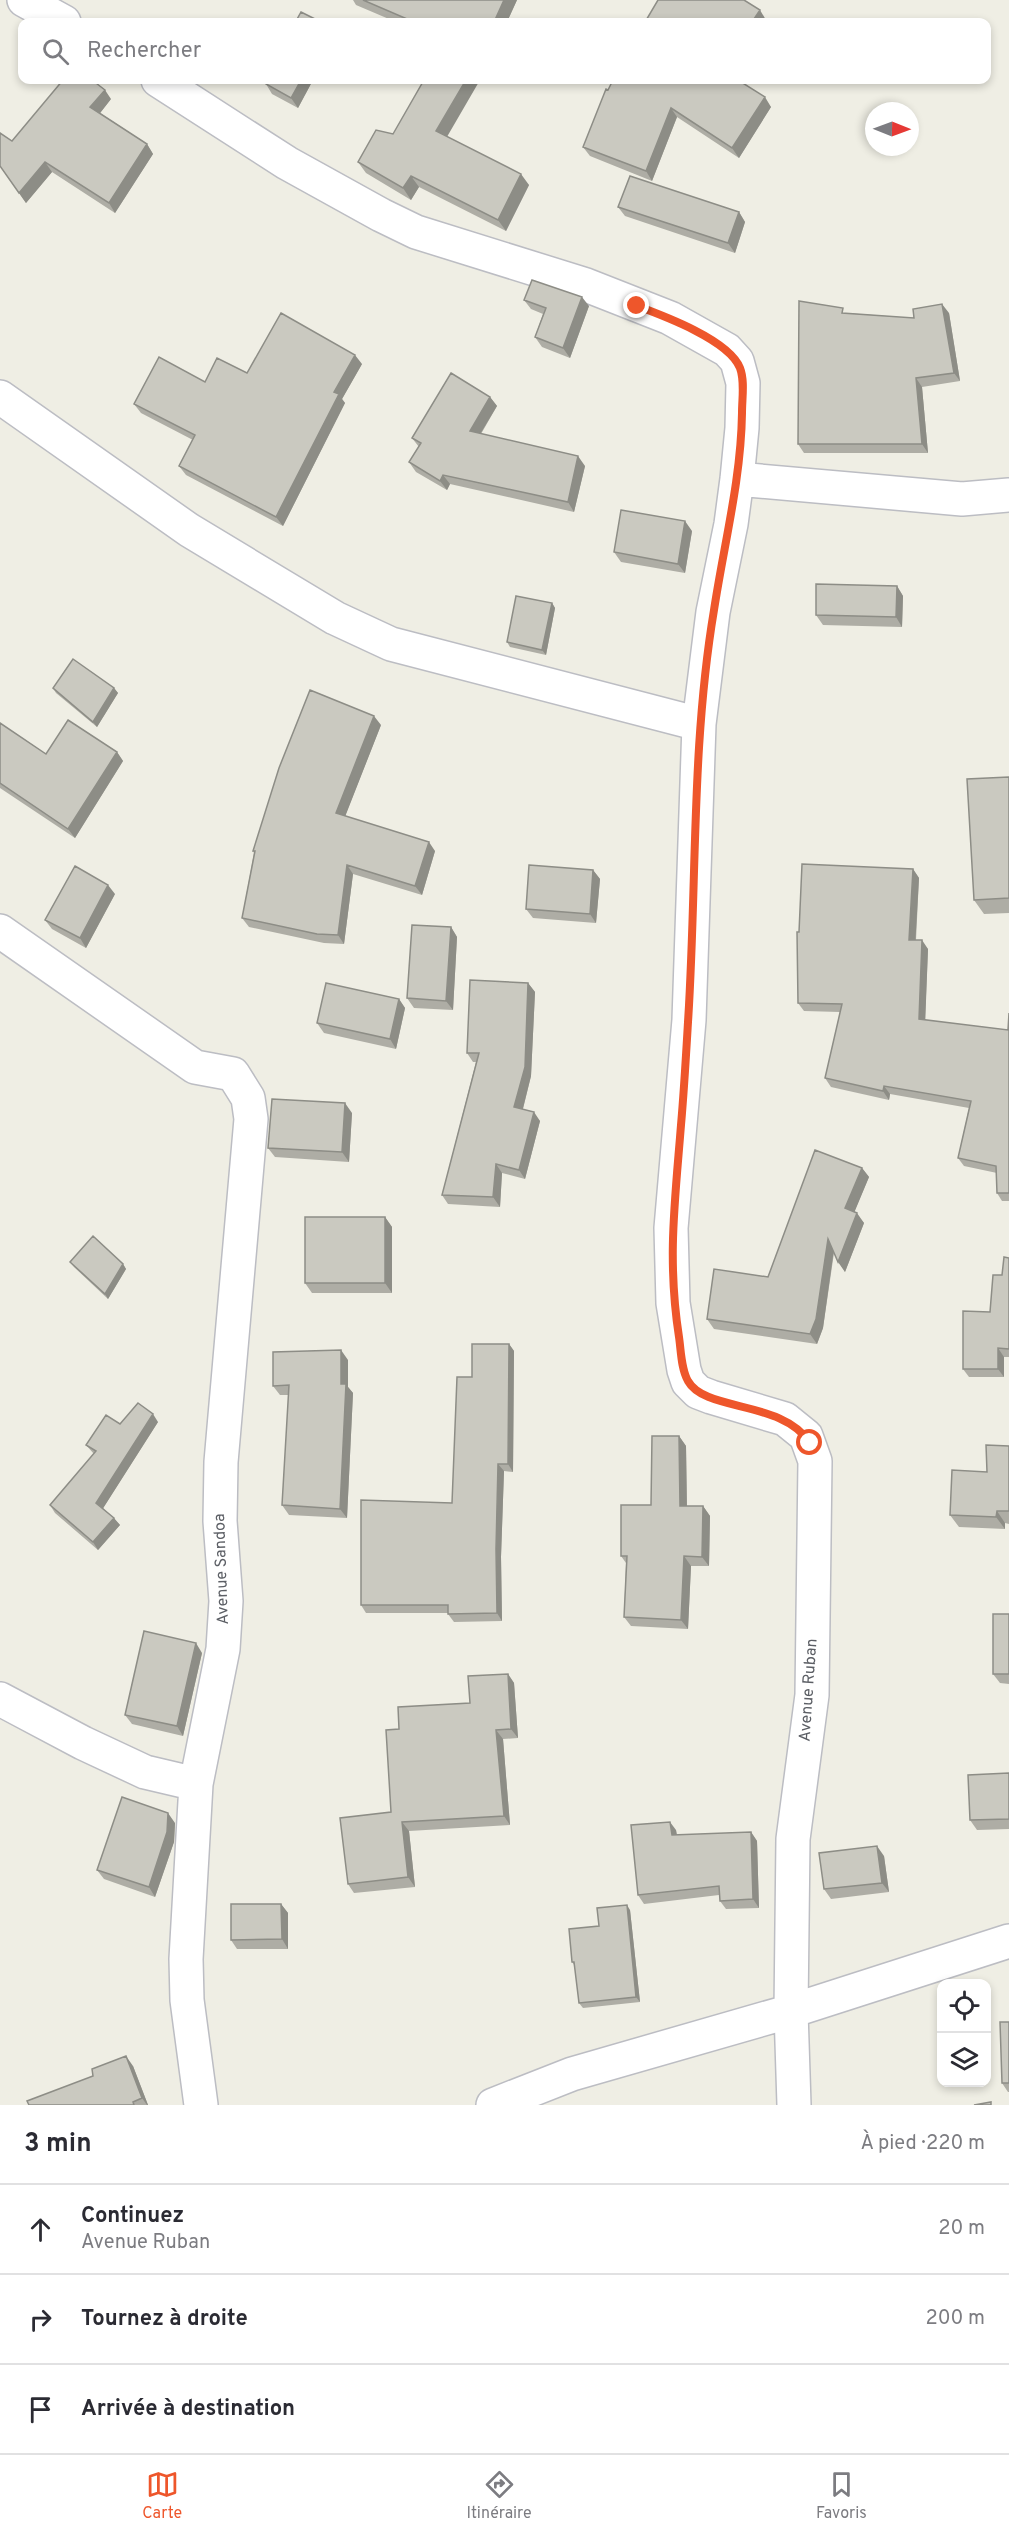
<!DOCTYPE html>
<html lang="fr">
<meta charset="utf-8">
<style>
body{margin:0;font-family:Overpass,sans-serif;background:#f7f7f7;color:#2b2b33}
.controls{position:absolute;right:18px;bottom:18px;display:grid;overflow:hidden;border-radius:12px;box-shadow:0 3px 9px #0003}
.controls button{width:54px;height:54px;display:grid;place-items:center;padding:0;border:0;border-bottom:2px solid #e1e1e2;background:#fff;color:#2b2b33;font:30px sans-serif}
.compass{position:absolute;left:865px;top:102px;width:54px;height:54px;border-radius:50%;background:#fff;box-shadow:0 3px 9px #0003;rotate:91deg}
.stop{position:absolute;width:18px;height:18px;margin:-14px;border:4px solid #ee562b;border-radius:50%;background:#fff}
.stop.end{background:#ee562b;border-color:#fff;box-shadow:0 2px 6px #0008}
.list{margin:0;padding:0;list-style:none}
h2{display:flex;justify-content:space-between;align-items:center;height:78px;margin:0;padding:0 24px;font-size:26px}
h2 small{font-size:20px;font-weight:400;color:#7c7c81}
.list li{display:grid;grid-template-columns:39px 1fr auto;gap:18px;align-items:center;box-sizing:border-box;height:90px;padding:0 24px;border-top:2px solid #e1e1e2}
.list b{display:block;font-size:22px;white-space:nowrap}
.list p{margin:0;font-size:20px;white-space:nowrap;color:#7c7c81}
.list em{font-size:20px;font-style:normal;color:#7c7c81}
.icon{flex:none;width:33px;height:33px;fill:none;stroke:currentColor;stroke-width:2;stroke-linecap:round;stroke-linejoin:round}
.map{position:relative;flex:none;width:1009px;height:2105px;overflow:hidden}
.search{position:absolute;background:#fff;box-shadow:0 3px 9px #0003;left:18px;right:18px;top:18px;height:66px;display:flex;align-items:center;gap:15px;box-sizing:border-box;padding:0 21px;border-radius:12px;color:#7c7c81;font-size:22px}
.sheet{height:348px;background:#fff}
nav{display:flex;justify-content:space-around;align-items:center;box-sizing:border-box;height:84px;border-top:2px solid #e1e1e2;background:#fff;font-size:16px;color:#7c7c81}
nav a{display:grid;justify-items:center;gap:3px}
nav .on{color:#ee562b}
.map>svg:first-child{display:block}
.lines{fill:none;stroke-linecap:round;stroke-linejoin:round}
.minor-casing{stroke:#bcbdc3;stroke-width:36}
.minor{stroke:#fff;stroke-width:33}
.wall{fill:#aeada5}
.shaded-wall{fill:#8d8d86}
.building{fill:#cac9c0;stroke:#8d8d86;stroke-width:1.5}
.route{stroke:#ee562b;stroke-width:8}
.labels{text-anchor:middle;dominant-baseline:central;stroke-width:5;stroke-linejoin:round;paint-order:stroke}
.street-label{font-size:16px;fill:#5c5f65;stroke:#fff}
</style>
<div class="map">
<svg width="1009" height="2105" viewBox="0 0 1009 2105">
<rect width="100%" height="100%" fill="#efeee4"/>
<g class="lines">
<defs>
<path id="minor" d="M 24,0 L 64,22
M 158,80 L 287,163 L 381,215 L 416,232 L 586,285 L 670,318 L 727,350 L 737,361 L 743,383 L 742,428 L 737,479 L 731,524 L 713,612 L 699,724 L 689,1020 L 671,1228 L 673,1303 L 684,1370 L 688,1382 L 698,1392 L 711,1397 L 785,1419 L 806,1436 L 815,1461 L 812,1695 L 793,1839 L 791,2011 L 794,2105
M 0,397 L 189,530 L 335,618 L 391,644 L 699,724
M 737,479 L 962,499 L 1009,495
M 0,931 L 195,1067 L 233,1074 L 248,1098 L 251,1119 L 221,1462 L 220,1521 L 226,1601 L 223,1649 L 196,1784 L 186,1959 L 187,2000 L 201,2105
M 0,1699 L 83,1743 L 145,1772 L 196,1784
M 493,2105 L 572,2074 L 791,2011 L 1009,1941"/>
</defs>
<!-- minor casing -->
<use href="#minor" class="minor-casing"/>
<!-- minor -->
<use href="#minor" class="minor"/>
</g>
<!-- wall -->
<path class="wall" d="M 353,0 L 517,0 L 507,22 L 396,22 L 356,5 Z
M 268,80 L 313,80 L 298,108 L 272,94 L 266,84 Z
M 613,80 L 744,80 L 742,82 L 771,107 L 739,158 L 677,117 L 652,181 L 590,156 L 583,147 L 608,90 Z
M 111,99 L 100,113 L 147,144 L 153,154 L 115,213 L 52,172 L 26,203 L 0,166 L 12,141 Z
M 393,134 L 447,136 L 529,185 L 506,231 L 419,187 L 411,200 L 366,173 L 358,162 Z
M 618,207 L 739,212 L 745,222 L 735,253 L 625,216 Z
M 524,300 L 589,306 L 570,358 L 542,347 L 535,337 L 543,314 L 531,309 Z
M 846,313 L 914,318 L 949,313 L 960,381 L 922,387 L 928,453 L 804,453 L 798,444 Z
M 362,364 L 342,399 L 345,403 L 283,526 L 186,475 L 179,466 L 193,440 L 141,413 L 134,404 L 205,382 L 247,373 Z
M 490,397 L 497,406 L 481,434 L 585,466 L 574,512 L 450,484 L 447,490 L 416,472 L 409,462 L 419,447 L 412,438 Z
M 692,531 L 685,573 L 621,562 L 614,552 Z
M 897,586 L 903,596 L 902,627 L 823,625 L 816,615 Z
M 552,603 L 555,608 L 546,655 L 510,647 L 507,642 Z
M 53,688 L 114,688 L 118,693 L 97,727 L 56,693 Z
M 0,723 L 46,754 L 117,752 L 123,761 L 75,838 L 0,788 Z
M 381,725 L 345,816 L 435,851 L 422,895 L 353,874 L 344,944 L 324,943 L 249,927 L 242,918 L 254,853 L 253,851 Z
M 1009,777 L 1009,913 L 984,914 L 974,900 Z
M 913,869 L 919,878 L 916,940 L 928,949 L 925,1020 L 1008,1030 L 1009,1013 L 1009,1201 L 1002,1201 L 997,1193 L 997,1173 L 964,1166 L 958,1158 L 969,1108 L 890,1094 L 889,1100 L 831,1087 L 825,1078 L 840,1012 L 804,1011 L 798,1003 L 799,932 Z
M 593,870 L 600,879 L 596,923 L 533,918 L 526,909 Z
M 115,894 L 86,948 L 52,929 L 45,920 Z
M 451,927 L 457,937 L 453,1010 L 414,1008 L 407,998 Z
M 528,983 L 535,992 L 531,1076 L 523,1109 L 540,1121 L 525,1179 L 502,1173 L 500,1207 L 448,1204 L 442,1195 L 476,1062 L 473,1062 L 467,1053 Z
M 399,999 L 405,1008 L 396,1049 L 324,1033 L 317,1023 Z
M 352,1113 L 349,1162 L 275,1157 L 268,1148 Z
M 862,1168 L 869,1177 L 854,1212 L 864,1223 L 845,1272 L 834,1253 L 823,1328 L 817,1344 L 714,1329 L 707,1319 L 768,1277 Z
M 385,1217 L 392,1227 L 392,1293 L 312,1293 L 305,1283 Z
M 1009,1258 L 1009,1357 L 1004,1357 L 1004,1377 L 969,1377 L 963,1369 L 990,1312 Z
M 70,1262 L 123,1264 L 126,1269 L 108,1299 L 74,1267 Z
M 509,1344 L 514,1351 L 513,1472 L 504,1471 L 501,1557 L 502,1621 L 454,1622 L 448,1614 L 448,1613 L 366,1613 L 361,1605 L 452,1503 L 472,1377 Z
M 348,1360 L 348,1387 L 353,1393 L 347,1518 L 289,1515 L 282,1505 L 289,1395 L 280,1395 L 273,1386 Z
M 158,1422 L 103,1508 L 120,1525 L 98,1550 L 55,1513 L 50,1505 L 94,1454 L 86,1445 L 120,1424 Z
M 679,1436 L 686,1446 L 687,1506 L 703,1506 L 710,1516 L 709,1566 L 691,1566 L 688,1629 L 631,1626 L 624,1617 L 626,1563 L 621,1556 L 651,1505 Z
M 1009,1446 L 1009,1524 L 1005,1523 L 1005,1529 L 959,1527 L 950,1515 Z
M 1009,1614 L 1009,1684 L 1000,1683 L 993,1674 Z
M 202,1653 L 183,1736 L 132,1724 L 125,1715 Z
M 508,1674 L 514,1683 L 518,1738 L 503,1739 L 510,1825 L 409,1831 L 415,1887 L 354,1893 L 348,1884 L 391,1812 L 399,1729 L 470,1703 Z
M 1009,1773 L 1009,1829 L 977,1830 L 970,1820 Z
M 175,1823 L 174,1842 L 155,1897 L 104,1879 L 97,1870 Z
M 676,1830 L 677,1835 L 751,1832 L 757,1841 L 759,1908 L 726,1909 L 720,1901 L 719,1895 L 644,1904 L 638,1895 Z
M 884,1856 L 889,1892 L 831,1899 L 824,1889 Z
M 281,1904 L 288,1913 L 288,1949 L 237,1949 L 231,1940 Z
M 630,1910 L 640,2002 L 583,2008 L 579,2003 L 575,1966 L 572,1962 L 599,1926 Z
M 1009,2022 L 1009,2092 L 1008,2092 L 1002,2083 Z
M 133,2066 L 148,2105 L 29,2105 Z"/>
<!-- shaded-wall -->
<path class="shaded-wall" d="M 504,0 L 517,0 L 507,22 L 494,22 Z
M 760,10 L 766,20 L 765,22 L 752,22 Z
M 301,80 L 313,80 L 298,108 L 291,98 Z
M 466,80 L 480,80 L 444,142 L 436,131 Z
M 105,90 L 111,99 L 97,117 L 90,107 Z
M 765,97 L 771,107 L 739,158 L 732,148 Z
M 671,108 L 677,117 L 652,181 L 646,171 Z
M 147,144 L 153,154 L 115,213 L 109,203 Z
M 45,162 L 52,172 L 26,203 L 19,193 Z
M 521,174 L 529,185 L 506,231 L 498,220 Z
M 411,176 L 419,187 L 411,200 L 403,188 Z
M 739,212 L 745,222 L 735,253 L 728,243 Z
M 582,297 L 589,306 L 570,358 L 563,348 Z
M 942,304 L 949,313 L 960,381 L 954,373 Z
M 355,355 L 362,364 L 342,399 L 345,403 L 283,526 L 276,517 L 334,392 Z
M 916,378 L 922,387 L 928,453 L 922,444 Z
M 490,397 L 497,406 L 476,441 L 470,431 Z
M 578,456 L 585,466 L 574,512 L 568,502 Z
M 443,475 L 450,484 L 447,490 L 440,481 Z
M 685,521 L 692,531 L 685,573 L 678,564 Z
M 897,586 L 903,596 L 902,627 L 896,617 Z
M 552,603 L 555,608 L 546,655 L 542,650 Z
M 114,688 L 118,693 L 97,727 L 93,722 Z
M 374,716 L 381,725 L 343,822 L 336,813 Z
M 117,752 L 123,761 L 75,838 L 68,829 Z
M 429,842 L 435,851 L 422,895 L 415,886 Z
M 347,865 L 353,874 L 344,944 L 338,935 Z
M 913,869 L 919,878 L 915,948 L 909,940 Z
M 593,870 L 600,879 L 596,923 L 590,914 Z
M 108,885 L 115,894 L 86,948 L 80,938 Z
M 451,927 L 457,937 L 453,1010 L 446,1001 Z
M 922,940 L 928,949 L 925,1027 L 919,1019 Z
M 528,983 L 535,992 L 531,1076 L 521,1116 L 514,1107 Z
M 399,999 L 405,1008 L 396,1049 L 390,1039 Z
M 884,1086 L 890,1094 L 889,1100 L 883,1091 Z
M 345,1103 L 352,1113 L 349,1162 L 342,1152 Z
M 534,1112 L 540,1121 L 525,1179 L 519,1170 Z
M 496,1164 L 502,1173 L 500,1207 L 493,1197 Z
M 862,1168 L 869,1177 L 852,1218 L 845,1208 Z
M 857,1213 L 864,1223 L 845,1272 L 838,1262 Z
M 385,1217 L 392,1227 L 392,1293 L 385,1283 Z
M 828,1239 L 834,1249 L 823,1328 L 817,1344 L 810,1334 Z
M 123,1264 L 126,1269 L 108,1299 L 105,1294 Z
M 509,1344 L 514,1351 L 513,1472 L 508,1464 Z
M 998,1348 L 1004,1357 L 1004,1377 L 998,1369 Z
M 341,1350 L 348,1360 L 348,1387 L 353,1393 L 347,1518 L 340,1509 Z
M 153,1414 L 158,1422 L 102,1510 L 96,1503 Z
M 679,1436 L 686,1446 L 687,1515 L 680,1506 Z
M 498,1464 L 504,1471 L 501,1557 L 502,1621 L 497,1613 L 496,1549 Z
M 703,1506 L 710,1516 L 709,1566 L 702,1557 Z
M 997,1511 L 1005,1523 L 1005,1529 L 996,1517 Z
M 114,1518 L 120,1525 L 98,1550 L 93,1542 Z
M 684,1556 L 691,1566 L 688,1629 L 681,1620 Z
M 196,1643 L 202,1653 L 183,1736 L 177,1726 Z
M 508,1674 L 514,1683 L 518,1738 L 511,1729 Z
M 496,1730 L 503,1739 L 510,1825 L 504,1816 Z
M 168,1813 L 175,1823 L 174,1842 L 155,1897 L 149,1887 Z
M 402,1822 L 409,1831 L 415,1887 L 408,1877 Z
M 670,1822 L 676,1830 L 678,1844 L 672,1835 Z
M 751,1832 L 757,1841 L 759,1908 L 753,1899 Z
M 877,1846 L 884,1856 L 889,1892 L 882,1883 Z
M 281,1904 L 288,1913 L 288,1949 L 282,1939 Z
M 627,1905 L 630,1910 L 640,2002 L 636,1997 Z
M 126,2056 L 133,2066 L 148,2105 L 147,2105 L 142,2098 Z"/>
<!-- building -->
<path class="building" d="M 363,0 L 504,0 L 494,22 L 414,22 Z
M 658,0 L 744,0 L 760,10 L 752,22 L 645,22 Z
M 301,12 L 321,22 L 291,22 L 292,20 L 296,21 Z
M 63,80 L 92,80 L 105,90 L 90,107 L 147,144 L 109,203 L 45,162 L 19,193 L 0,166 L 0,133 L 12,141 Z
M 268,80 L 301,80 L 291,98 L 266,84 Z
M 424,80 L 466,80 L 436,131 L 521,174 L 498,220 L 411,176 L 403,188 L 358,162 L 376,130 L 393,134 Z
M 613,80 L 738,80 L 765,97 L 732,148 L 671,108 L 646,171 L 583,147 L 606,89 L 608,90 Z
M 630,176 L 739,212 L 728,243 L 618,207 Z
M 532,280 L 582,297 L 563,348 L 535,337 L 546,308 L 524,300 Z
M 799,301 L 843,308 L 842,313 L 914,318 L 913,309 L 942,304 L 954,373 L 916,378 L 922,444 L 798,444 Z
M 281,313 L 355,355 L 334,392 L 339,394 L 276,517 L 179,466 L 195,435 L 134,404 L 159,357 L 205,382 L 217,358 L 247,373 Z
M 451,373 L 490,397 L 470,431 L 578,456 L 568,502 L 443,475 L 440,481 L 409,462 L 421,443 L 412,438 Z
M 621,510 L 685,521 L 678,564 L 614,552 Z
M 816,584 L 897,586 L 896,617 L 816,615 Z
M 516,596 L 552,603 L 542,650 L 507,642 Z
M 73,659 L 114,688 L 93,722 L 53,688 Z
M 310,690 L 374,716 L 336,813 L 429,842 L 415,886 L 347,865 L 338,935 L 317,934 L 242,918 L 255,851 L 253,851 L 279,768 Z
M 68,720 L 117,752 L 68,829 L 0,783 L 0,723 L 46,754 Z
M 1009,777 L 1009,898 L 974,900 L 967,779 Z
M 802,864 L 913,869 L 909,940 L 922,940 L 919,1019 L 1008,1030 L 1009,1013 L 1009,1193 L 997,1193 L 996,1166 L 958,1158 L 971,1101 L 884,1086 L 883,1091 L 825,1078 L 842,1004 L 798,1003 L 797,932 L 799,932 Z
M 529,865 L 593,870 L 590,914 L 526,909 Z
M 75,866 L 108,885 L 80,938 L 45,920 Z
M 412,925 L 451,927 L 446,1001 L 407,998 Z
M 470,980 L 528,983 L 525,1067 L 514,1107 L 534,1112 L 519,1170 L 496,1164 L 493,1197 L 442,1195 L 479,1053 L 467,1053 Z
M 326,983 L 399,999 L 390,1039 L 317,1023 Z
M 272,1099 L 345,1103 L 342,1152 L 268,1148 Z
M 815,1150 L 862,1168 L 845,1208 L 857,1213 L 838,1262 L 828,1239 L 816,1319 L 810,1334 L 707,1319 L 714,1269 L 768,1277 Z
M 305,1217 L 385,1217 L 385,1283 L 305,1283 Z
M 93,1236 L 123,1264 L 105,1294 L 70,1262 Z
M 1004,1257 L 1009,1258 L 1009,1349 L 998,1348 L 998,1369 L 963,1369 L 963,1311 L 990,1312 L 993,1275 L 1002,1275 Z
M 472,1344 L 509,1344 L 508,1464 L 498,1464 L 496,1549 L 497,1613 L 448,1614 L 448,1605 L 361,1605 L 361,1500 L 452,1503 L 457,1377 L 472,1377 Z
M 341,1350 L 341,1384 L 346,1384 L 340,1509 L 282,1505 L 289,1385 L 273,1386 L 273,1352 Z
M 138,1403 L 153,1414 L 96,1503 L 114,1518 L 93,1542 L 50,1505 L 96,1451 L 86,1445 L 106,1415 L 120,1424 Z
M 652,1436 L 679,1436 L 680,1506 L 703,1506 L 702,1557 L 684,1556 L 681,1620 L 624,1617 L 627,1556 L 621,1556 L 621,1505 L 651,1505 Z
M 986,1445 L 1009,1446 L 1009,1511 L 997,1511 L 996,1517 L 950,1515 L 952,1470 L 987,1472 Z
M 993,1614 L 1009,1614 L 1009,1674 L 993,1674 Z
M 144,1631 L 196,1643 L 177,1726 L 125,1715 Z
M 508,1674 L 511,1729 L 496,1730 L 504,1816 L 402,1822 L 408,1877 L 348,1884 L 340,1818 L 391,1812 L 386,1730 L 399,1729 L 398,1707 L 470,1703 L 468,1676 Z
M 1009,1773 L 1009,1819 L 970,1820 L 968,1775 Z
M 122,1797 L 168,1813 L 167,1832 L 149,1887 L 97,1870 Z
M 670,1822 L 672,1835 L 751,1832 L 753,1899 L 720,1901 L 719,1886 L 638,1895 L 631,1825 Z
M 877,1846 L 882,1883 L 824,1889 L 819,1853 Z
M 231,1904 L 281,1904 L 282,1939 L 231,1940 Z
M 627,1905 L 636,1997 L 579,2003 L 574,1962 L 572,1962 L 569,1929 L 599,1926 L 597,1908 Z
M 1000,2022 L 1009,2022 L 1009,2083 L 1002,2083 Z
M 126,2056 L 142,2098 L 133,2102 L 134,2105 L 29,2105 L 27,2101 L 93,2076 L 92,2069 Z
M 991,2102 L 991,2105 L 974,2105 Z"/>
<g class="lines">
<!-- route -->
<path class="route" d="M 637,306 C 664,316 729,340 740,368 C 745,381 742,398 742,413 C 741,480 724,544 714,610 C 691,747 697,884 688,1022 C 686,1056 684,1091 681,1125 C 675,1201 667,1260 679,1337 C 681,1350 681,1369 688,1381 C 705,1412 783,1400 810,1443"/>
</g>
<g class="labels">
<!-- street labels -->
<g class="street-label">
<text transform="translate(222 1569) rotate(-92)">Avenue Sandoa</text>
<text transform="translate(809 1690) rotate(-86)">Avenue Ruban</text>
</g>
</g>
</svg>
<div class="controls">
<button><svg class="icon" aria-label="locate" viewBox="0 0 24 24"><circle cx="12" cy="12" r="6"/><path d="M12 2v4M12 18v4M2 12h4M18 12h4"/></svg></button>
<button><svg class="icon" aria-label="layers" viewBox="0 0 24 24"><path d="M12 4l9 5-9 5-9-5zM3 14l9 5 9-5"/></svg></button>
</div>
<svg class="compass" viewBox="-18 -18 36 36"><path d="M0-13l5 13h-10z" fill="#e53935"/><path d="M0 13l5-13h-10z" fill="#7c7c81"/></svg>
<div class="stop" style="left:810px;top:1443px"></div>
<div class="stop end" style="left:637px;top:306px"></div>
<div class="search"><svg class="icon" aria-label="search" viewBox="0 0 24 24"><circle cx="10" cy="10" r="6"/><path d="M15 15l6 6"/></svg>Rechercher</div>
</div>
<section class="sheet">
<h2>3 min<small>À pied · 220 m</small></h2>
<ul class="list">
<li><svg class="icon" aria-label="ahead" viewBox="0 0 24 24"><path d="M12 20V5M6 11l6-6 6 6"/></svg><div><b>Continuez</b><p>Avenue Ruban</p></div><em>20 m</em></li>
<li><svg class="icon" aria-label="right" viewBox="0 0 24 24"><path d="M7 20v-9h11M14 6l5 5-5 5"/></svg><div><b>Tournez à droite</b></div><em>200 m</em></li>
<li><svg class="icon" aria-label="arrive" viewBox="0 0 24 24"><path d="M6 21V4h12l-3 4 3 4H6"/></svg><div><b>Arrivée à destination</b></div></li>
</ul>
</section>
<nav>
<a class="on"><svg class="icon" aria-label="map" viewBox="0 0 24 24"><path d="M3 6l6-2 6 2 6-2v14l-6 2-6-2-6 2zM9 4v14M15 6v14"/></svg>Carte</a>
<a><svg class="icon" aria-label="directions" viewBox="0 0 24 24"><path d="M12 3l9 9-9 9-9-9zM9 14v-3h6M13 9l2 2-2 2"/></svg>Itinéraire</a>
<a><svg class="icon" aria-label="saved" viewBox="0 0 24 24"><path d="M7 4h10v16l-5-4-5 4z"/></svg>Favoris</a>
</nav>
